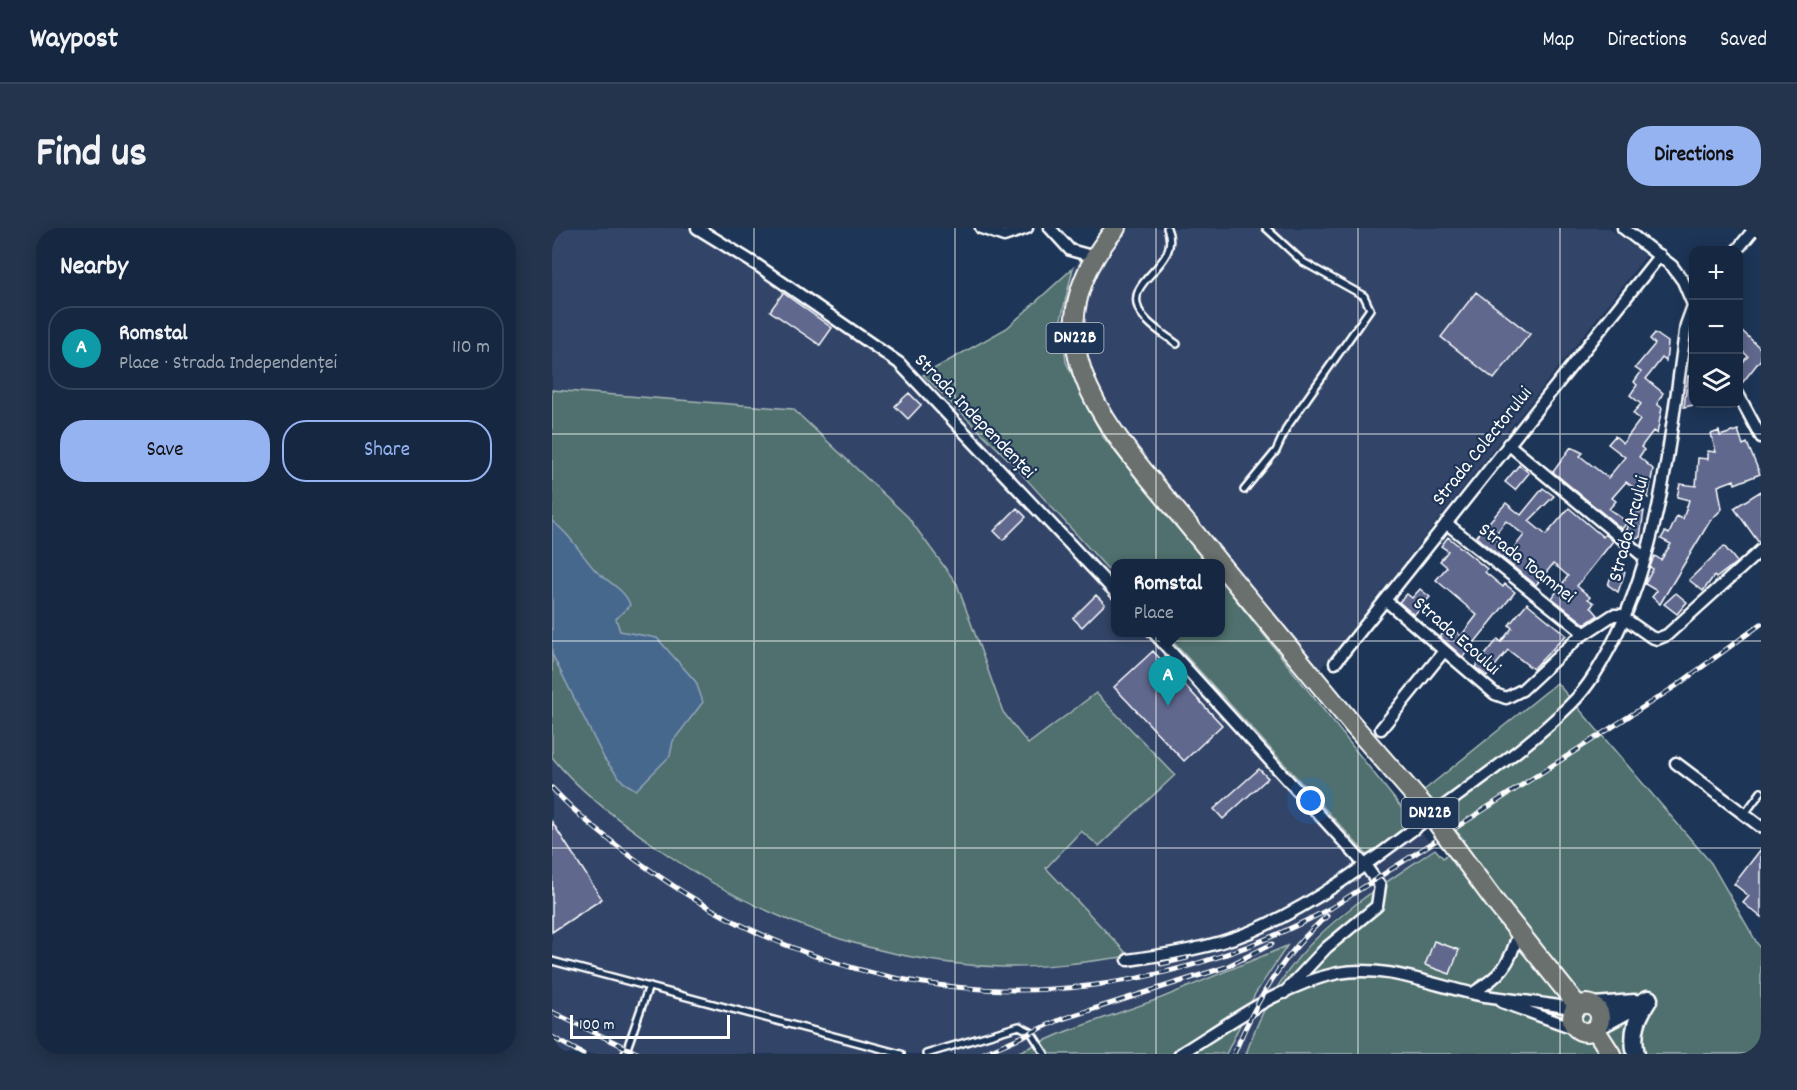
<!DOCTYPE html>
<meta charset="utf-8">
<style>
body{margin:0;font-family:Dekko,sans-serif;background:#23344c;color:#f1f3f6}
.controls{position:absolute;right:18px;top:18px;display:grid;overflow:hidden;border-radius:12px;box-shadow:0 3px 15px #0003}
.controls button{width:54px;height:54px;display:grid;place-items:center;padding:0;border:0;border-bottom:2px solid #35445a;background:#162841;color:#f1f3f6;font:30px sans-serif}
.scale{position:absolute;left:18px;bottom:15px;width:160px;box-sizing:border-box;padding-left:6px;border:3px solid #fff;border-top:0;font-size:16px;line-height:21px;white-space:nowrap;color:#fff;-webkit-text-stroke:4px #1d3557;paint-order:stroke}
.you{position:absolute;left:759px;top:573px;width:21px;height:21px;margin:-15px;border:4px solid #fff;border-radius:50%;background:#1a73e8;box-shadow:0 0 0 9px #1a73e833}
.badge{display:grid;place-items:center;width:39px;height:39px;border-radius:50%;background:#95b2f1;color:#fff;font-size:20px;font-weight:700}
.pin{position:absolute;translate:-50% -50px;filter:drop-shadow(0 2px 3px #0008)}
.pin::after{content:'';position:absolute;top:32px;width:21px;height:18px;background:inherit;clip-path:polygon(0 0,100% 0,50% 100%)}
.popup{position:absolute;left:559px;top:331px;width:114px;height:78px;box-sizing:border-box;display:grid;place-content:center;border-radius:12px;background:#162841;filter:drop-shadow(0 2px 4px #0005);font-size:20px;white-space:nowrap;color:#9ea6b1}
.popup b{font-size:22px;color:#f1f3f6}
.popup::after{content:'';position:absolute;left:50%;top:100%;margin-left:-12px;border:12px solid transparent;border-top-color:#162841}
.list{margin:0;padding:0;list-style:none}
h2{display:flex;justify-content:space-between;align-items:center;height:78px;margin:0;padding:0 24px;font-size:26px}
h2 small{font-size:20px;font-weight:400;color:#9ea6b1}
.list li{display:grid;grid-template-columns:39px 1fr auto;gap:18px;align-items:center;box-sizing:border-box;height:84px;margin:0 12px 12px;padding:0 12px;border:2px solid #35445a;border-radius:24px}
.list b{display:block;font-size:22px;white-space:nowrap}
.list p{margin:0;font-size:20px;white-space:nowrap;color:#9ea6b1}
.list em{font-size:20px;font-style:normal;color:#9ea6b1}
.actions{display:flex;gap:12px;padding:18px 24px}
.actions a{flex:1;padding:14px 0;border:2px solid #95b2f1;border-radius:24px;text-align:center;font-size:21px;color:#95b2f1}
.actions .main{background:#95b2f1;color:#111}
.icon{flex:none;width:33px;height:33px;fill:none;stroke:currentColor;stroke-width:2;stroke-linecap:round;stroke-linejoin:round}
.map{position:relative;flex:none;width:1209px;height:826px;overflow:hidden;border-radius:24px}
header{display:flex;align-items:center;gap:36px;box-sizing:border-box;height:84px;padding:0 30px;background:#162841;border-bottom:2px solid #35445a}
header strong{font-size:28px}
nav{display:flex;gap:33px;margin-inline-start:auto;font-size:21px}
.intro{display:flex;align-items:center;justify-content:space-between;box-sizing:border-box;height:144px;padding:0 36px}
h1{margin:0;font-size:42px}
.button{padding:15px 27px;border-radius:24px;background:#95b2f1;color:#111;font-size:21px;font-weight:700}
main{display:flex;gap:36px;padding:0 36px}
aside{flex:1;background:#162841;border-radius:24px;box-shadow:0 3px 15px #0003}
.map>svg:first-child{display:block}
.built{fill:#314468}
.green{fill:#4f6f6e;stroke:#a7b7b6;stroke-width:1.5}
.water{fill:#47688d;stroke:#91a4bb;stroke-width:1.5}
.building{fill:#60678e;stroke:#fff;stroke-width:1.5;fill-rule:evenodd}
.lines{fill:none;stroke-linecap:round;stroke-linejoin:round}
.lane-casing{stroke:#fff;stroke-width:10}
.street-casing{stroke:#fff;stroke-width:15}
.secondary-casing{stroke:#fff;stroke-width:21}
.primary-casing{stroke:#fff;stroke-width:22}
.lane{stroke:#1d3557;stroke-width:5}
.street{stroke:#1d3557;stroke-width:10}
.secondary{stroke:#1d3557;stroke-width:16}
.primary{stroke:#6a706d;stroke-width:18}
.rail-casing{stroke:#fff;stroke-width:5}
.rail{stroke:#1d3557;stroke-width:3;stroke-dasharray:9;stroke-linecap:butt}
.primary-bridge-casing{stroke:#fff;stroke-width:22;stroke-linecap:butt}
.primary-bridge{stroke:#6a706d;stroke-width:18}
.grid{fill:none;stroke:#fff;stroke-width:1.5;stroke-opacity:0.55}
.labels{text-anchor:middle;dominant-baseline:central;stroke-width:4.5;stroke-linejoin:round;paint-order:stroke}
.shield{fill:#1d3557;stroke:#bbc2cd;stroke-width:1.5}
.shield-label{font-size:18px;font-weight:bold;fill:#fff}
.street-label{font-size:20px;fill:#fff;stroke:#1d3557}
</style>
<header>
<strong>Waypost</strong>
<nav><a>Map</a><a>Directions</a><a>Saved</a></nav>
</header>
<div class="intro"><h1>Find us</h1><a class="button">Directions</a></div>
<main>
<aside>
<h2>Nearby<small></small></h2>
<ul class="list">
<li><span class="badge" style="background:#0f9aa8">A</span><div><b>Romstal</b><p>Place · Strada Independenței</p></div><em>110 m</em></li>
</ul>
<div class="actions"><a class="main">Save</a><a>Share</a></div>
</aside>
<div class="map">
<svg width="1209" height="826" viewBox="0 0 1209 826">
<rect width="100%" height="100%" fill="#1d3557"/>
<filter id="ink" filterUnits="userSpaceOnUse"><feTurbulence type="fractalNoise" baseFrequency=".0167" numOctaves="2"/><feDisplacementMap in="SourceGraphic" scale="12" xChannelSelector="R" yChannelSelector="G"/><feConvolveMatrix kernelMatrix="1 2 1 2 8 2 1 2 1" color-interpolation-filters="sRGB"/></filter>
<g filter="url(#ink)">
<!-- built -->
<path class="built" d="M 0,0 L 135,0 L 217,51 L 290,103 L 371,147 L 457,232 L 563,349 L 564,404 L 613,405 L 816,628 L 860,593 L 883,621 L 787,687 L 761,711 L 698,815 L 694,826 L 674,826 L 703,766 L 734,719 L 462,826 L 0,826 L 0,529 L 29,559 L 77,599 L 169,661 L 214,684 L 291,712 L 378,732 L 450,739 L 517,737 L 493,640 L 529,603 L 547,618 L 544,465 L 476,516 L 451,484 L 405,356 L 356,289 L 241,181 L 0,162 Z
M 555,0 L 1057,0 L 1094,28 L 755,458 L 669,353 L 668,336 L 654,335 L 551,209 L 514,134 L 509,91 L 521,40 Z"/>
<!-- green -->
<path class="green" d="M 521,40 L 509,91 L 514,134 L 551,209 L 654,335 L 564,336 L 563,349 L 457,232 L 371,147 L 455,100 Z
M 0,162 L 241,181 L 356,289 L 405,356 L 451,484 L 476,516 L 544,465 L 623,547 L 547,618 L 529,603 L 494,640 L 577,728 C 535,734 493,740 450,739 C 324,735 201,689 99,615 C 64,590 27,563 0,529 Z
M 669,353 L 860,593 L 816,628 L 613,405 L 668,404 Z
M 1005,455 L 1159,635 L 1209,722 L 1209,826 L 694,826 C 730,718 795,681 883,621 L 891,630 L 912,612 L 871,563 Z
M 735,718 L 703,766 L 674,826 L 462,826 L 515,803 L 609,770 Z"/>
<!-- water -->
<path class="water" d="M 0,293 C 18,306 28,325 43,342 C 55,354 73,361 78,377 L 64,391 L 68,403 L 105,410 L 144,454 L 151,474 L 121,513 L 118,528 L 84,562 L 71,554 L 53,532 L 0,426 Z"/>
<!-- building -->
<path class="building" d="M 924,64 L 978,106 L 942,151 L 889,109 Z
M 231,65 L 280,100 L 268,117 L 218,83 Z
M 1186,99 L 1209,121 L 1209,131 L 1187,159 L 1186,140 L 1196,128 L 1186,120 Z
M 1103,105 L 1116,114 L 1115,125 L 1114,133 L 1110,130 L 1094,151 L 1111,165 L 1105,176 L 1110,180 L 1105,206 L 1101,203 L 1089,219 L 1092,222 L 1087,229 L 1101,241 L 1096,270 L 1074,254 L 1060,270 L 1064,273 L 1057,281 L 1075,294 L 1070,301 L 1001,244 L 1019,219 L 1031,225 L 1028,228 L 1056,250 L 1073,229 L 1056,216 L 1063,208 L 1071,215 L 1088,192 L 1081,185 L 1089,176 L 1078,167 L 1085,157 L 1082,154 L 1089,144 L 1083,140 L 1103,116 L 1098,111 Z
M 1136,148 L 1142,148 L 1142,177 L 1132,179 Z
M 357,165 L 369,177 L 356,191 L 343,178 Z
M 1186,202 L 1191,217 L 1195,215 L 1208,246 L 1183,256 L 1182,252 L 1166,258 L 1170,281 L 1158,293 L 1108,376 L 1100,369 L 1105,363 L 1093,356 L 1101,341 L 1098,339 L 1101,331 L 1103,328 L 1109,332 L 1119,316 L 1109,311 L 1113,304 L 1117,306 L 1125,288 L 1131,291 L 1137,272 L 1125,269 L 1128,256 L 1144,258 L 1146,230 L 1156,231 L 1156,223 L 1164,224 L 1159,206 L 1167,203 L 1168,208 Z
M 967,237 L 977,245 L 963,262 L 953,254 Z
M 991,260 L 1002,268 L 977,293 L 994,307 L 1017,280 L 1051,309 L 1053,306 L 1061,313 L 1025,358 L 1038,369 L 1036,371 L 1042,375 L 1039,379 L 1046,387 L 1033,396 L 1000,370 L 1016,348 L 1008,341 L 1001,336 L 984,357 L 924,309 L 954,275 L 969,287 ZM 954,293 L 972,307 L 959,324 L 941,309 Z
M 1209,263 L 1209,315 L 1207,315 L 1182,280 Z
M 465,280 L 474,289 L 451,312 L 442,303 Z
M 1092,283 L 1088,309 L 1081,310 L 1074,304 L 1080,287 Z
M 896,309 L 935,341 L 933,344 L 951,359 L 953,356 L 963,364 L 911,429 L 888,409 L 897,398 L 909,408 L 925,387 L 884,352 L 895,339 L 888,333 L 896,323 L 889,318 Z
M 1172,318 L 1185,334 L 1164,350 L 1162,348 L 1151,363 L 1137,352 Z
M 1062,340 L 1073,344 L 1066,364 L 1056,357 Z
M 868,361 L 878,369 L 862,387 L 847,374 L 855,366 L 860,370 Z
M 1124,365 L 1135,374 L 1125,386 L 1112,376 Z
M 544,367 L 553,376 L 530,399 L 521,390 Z
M 975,375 L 1014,407 L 981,441 L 956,422 L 935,448 L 923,439 L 946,411 L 949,414 L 960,400 L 957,397 Z
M 601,423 L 670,497 L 632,533 L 562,459 Z
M 707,541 L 716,550 L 671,591 L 662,581 Z
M 0,594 L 50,671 L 0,704 Z
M 1209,621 L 1209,689 L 1191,675 L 1197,668 L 1182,656 Z
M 882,713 L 907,722 L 898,746 L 873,737 Z"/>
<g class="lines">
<defs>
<path id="lane" d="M 615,0 C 631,38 572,50 587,82 C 594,96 613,107 625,116
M 692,262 L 724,223 L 735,199 L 818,81 L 812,68 L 751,34 L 714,0
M 1192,587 L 1209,564
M 0,733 L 349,826
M 73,826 L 97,758
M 374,826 L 467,798 L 479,804 L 493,826"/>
<path id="street" d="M 145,0 L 205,37 L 347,135 L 564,365
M 429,0 L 452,8 L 475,0
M 498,0 L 518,22 L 543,29
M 1071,0 L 1120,38 L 1131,53 L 1142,79
M 1185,22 L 1203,0
M 1186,166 L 1209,209
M 956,216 L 1092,329
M 894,295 L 1032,405
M 833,372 L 943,466 L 954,470 L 970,462 L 1026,410 L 1061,387 L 1068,387 L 1099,409 L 1105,411 L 1115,407 L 1209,322
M 601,404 L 813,637 L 828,658 L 825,678 L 774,720 L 732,765
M 783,435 L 1108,27
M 829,501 L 892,423
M 1124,535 L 1209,599
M 576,732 C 618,726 659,720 698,704 C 769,674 830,625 892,578 C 935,546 980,515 1018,477 C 1037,459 1050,435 1062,412 C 1110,315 1119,202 1134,97 L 1142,75
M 921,765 C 949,747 958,737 966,705
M 950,774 L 1027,802
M 628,826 C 677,796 728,757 786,745 C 837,736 883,759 933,768 C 963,772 993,775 1023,781"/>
<path id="secondary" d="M 1042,778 L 1083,775
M 1046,798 L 1096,771
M 1084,826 C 1079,804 1085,789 1097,771"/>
<path id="primary" d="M 564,0 C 485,94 531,170 598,251 C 621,279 645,307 668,336
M 668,336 L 801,497
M 947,679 L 1026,778
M1020 790a14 14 0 1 1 28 0a14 14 0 1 1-28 0Z
M 1043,801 L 1059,826"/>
</defs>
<!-- lane casing -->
<use href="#lane" class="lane-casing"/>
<!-- street casing -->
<use href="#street" class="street-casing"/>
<!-- secondary casing -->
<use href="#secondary" class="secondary-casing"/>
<!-- primary casing -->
<use href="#primary" class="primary-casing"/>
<!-- lane -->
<use href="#lane" class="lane"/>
<!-- street -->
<use href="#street" class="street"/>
<!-- secondary -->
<use href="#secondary" class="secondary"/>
<!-- primary -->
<use href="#primary" class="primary"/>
<defs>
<path id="rail" d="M 0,560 C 30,592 65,619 101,644 C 307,790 558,799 779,680 L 1124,458 L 1209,396
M 609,736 L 635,730
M 0,784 L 87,826
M 0,809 L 31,826
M 430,826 L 510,791 L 674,739 L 720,716
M 682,826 C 702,776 733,723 775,688"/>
</defs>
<!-- rail casing -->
<use href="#rail" class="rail-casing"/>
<!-- rail -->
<use href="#rail" class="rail"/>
<defs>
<path id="primary-bridge" d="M 801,497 L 877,584 L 947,679"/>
</defs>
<!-- primary-bridge casing -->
<use href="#primary-bridge" class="primary-bridge-casing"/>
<!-- primary-bridge -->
<use href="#primary-bridge" class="primary-bridge"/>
</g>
</g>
<!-- grid -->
<path class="grid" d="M 202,0 L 202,826M 403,0 L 403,826M 604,0 L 604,826M 806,0 L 806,826M 1008,0 L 1008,826M 0,206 L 1209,206M 0,413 L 1209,413M 0,620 L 1209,620"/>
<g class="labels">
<!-- shield labels -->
<g class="shield">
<rect x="494.5" y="95" width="57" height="30" rx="4.5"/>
<rect x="849.5" y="570" width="57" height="30" rx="4.5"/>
</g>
<g class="shield-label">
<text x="523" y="110">DN22B</text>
<text x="878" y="585">DN22B</text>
</g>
<!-- street labels -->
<g class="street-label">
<text transform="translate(422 189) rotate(46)">Strada Independenței</text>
<text transform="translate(931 219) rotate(-51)">Strada Colectorului</text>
<text transform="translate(1078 301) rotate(-75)">Strada Arcului</text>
<text transform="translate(974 336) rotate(38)">Strada Toamnei</text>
<text transform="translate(904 409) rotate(41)">Strada Ecoului</text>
</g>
</g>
</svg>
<div class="controls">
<button>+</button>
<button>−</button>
<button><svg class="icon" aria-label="layers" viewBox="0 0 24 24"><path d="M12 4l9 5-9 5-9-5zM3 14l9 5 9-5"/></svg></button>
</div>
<div class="scale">100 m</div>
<div class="you"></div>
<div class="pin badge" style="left:616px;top:478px;background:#0f9aa8">A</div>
<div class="popup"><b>Romstal</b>Place</div>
</div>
</main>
